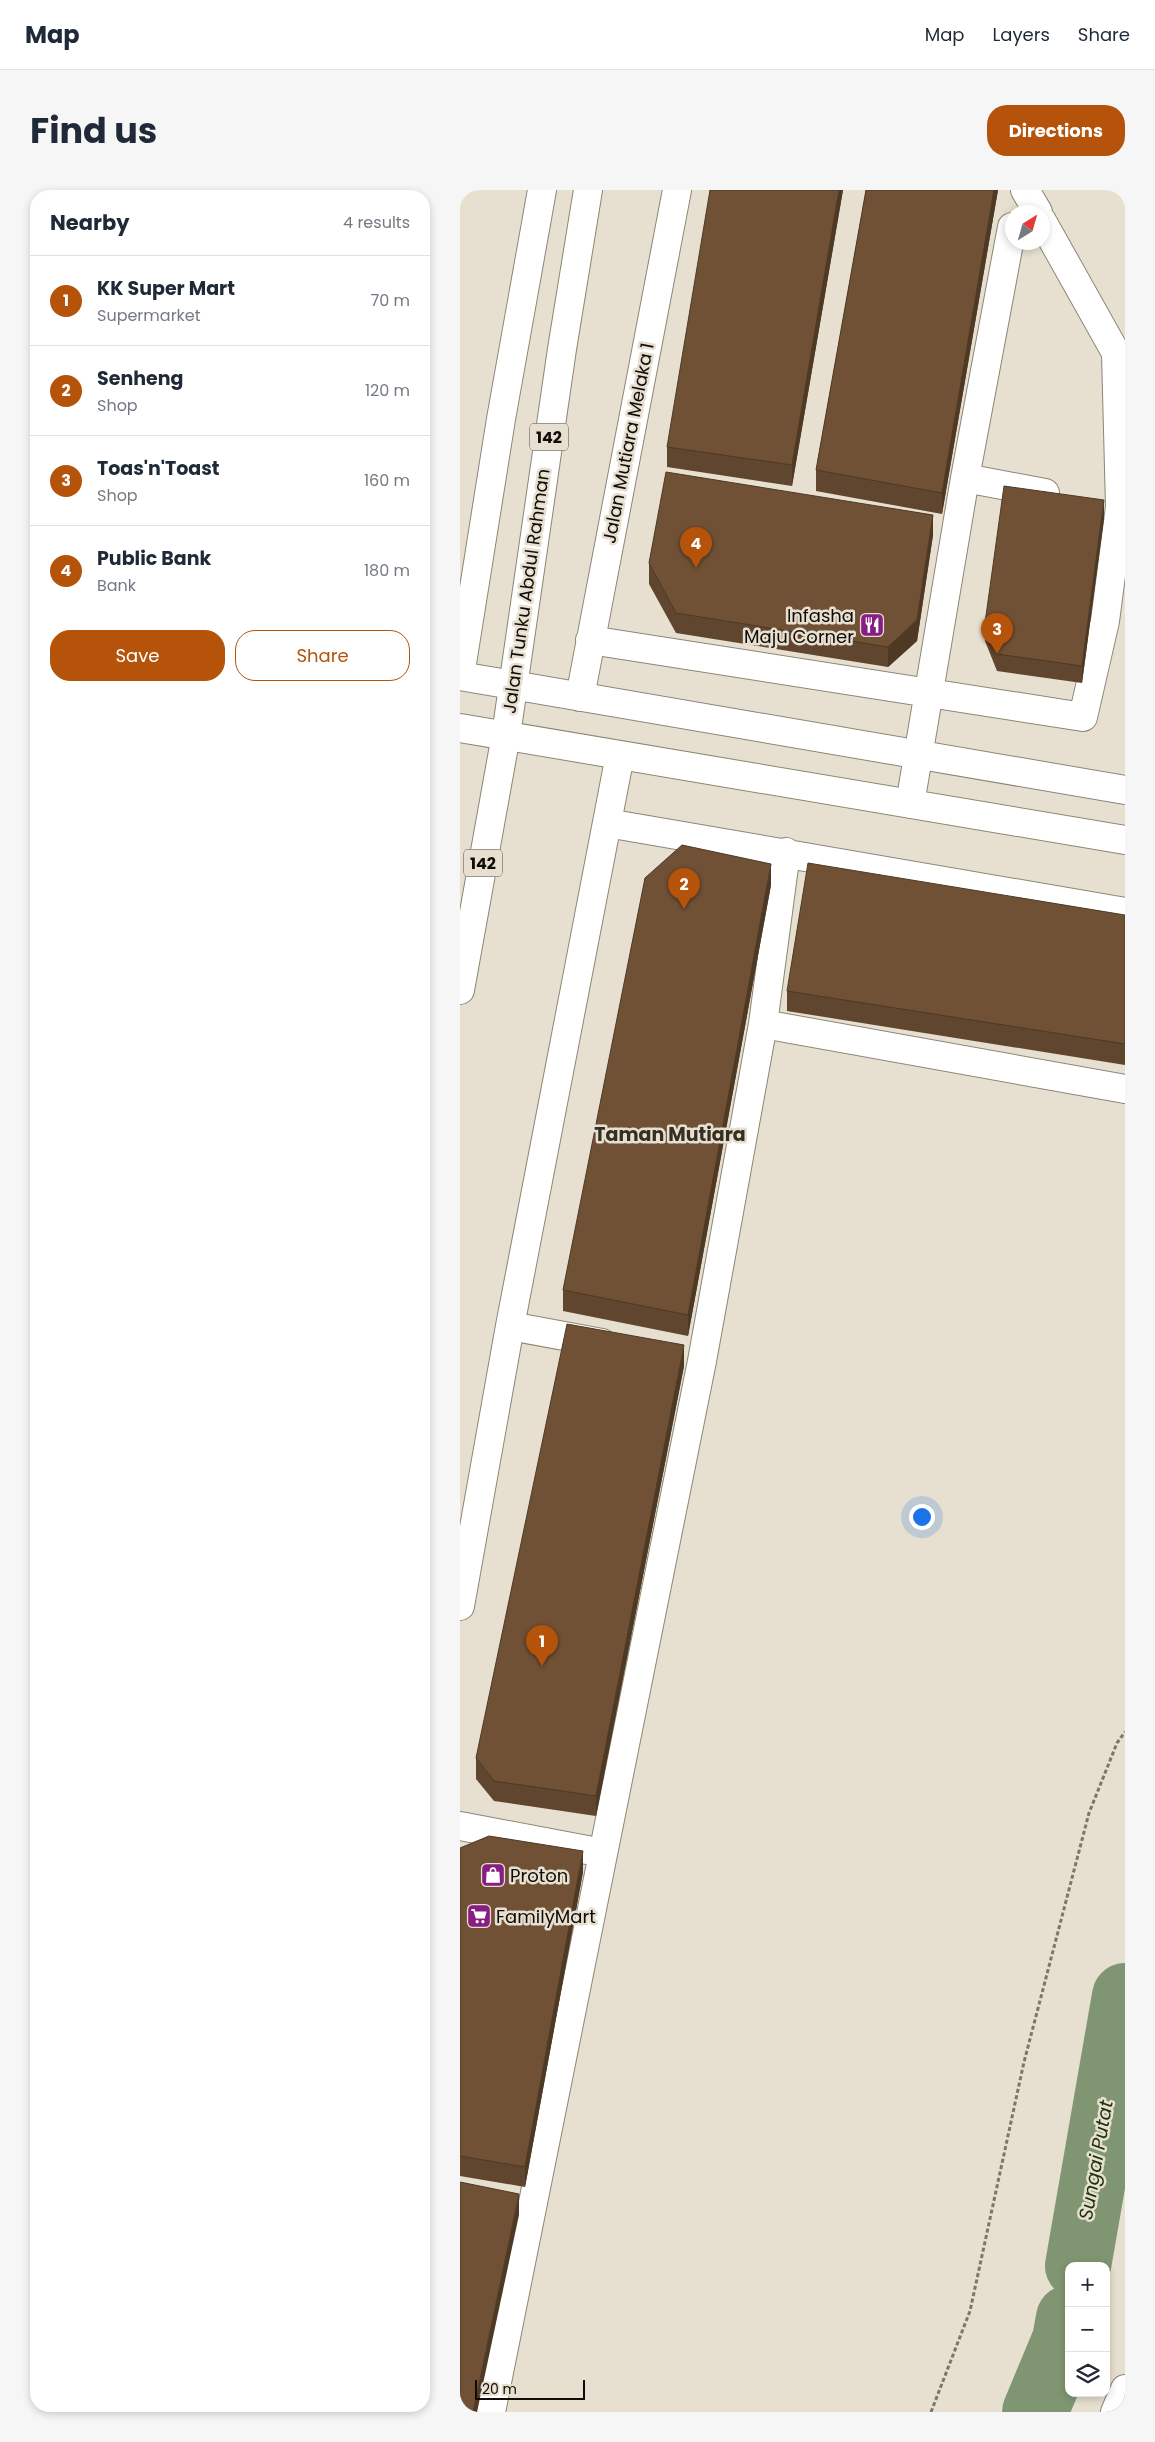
<!DOCTYPE html>
<meta charset="utf-8">
<style>
body{margin:0;font-family:Poppins,sans-serif;background:#f6f6f7;color:#1f2937}
.controls{position:absolute;right:15px;bottom:15px;display:grid;overflow:hidden;border-radius:10px;box-shadow:0 2px 8px #0003}
.controls button{width:45px;height:45px;display:grid;place-items:center;padding:0;border:0;border-bottom:1px solid #e0e1e3;background:#fff;color:#1f2937;font:25px sans-serif}
.compass{position:absolute;left:545px;top:15px;width:45px;height:45px;border-radius:50%;background:#fff;box-shadow:0 2px 8px #0003;rotate:37deg}
.scale{position:absolute;left:15px;bottom:12px;width:110px;box-sizing:border-box;padding-left:5px;border:2px solid #0f0c07;border-top:0;font-size:14px;line-height:18px;white-space:nowrap;color:#0f0c07;-webkit-text-stroke:4px #e7dfcf;paint-order:stroke}
.you{position:absolute;left:461px;top:1326px;width:18px;height:18px;margin:-12px;border:4px solid #fff;border-radius:50%;background:#1a73e8;box-shadow:0 0 0 8px #1a73e833}
.badge{display:grid;place-items:center;width:32px;height:32px;border-radius:50%;background:#b45309;color:#fff;font-size:16px;font-weight:700}
.pin{position:absolute;translate:-50% -41px;filter:drop-shadow(0 1px 2px #0008)}
.pin::after{content:'';position:absolute;top:26px;width:18px;height:15px;background:inherit;clip-path:polygon(0 0,100% 0,50% 100%)}
.list{margin:0;padding:0;list-style:none}
h2{display:flex;justify-content:space-between;align-items:center;height:65px;margin:0;padding:0 20px;font-size:21px}
h2 small{font-size:16px;font-weight:400;color:#747a83}
.list li{display:grid;grid-template-columns:32px 1fr auto;gap:15px;align-items:center;box-sizing:border-box;height:90px;padding:0 20px;border-top:1px solid #e0e1e3}
.list b{display:block;font-size:19px;white-space:nowrap}
.list p{margin:0;font-size:16px;white-space:nowrap;color:#747a83}
.list em{font-size:16px;font-style:normal;color:#747a83}
.actions{display:flex;gap:10px;padding:15px 20px}
.actions a{flex:1;padding:11px 0;border:1px solid #b45309;border-radius:20px;text-align:center;font-size:18px;color:#b45309}
.actions .main{background:#b45309;color:#fff}
.icon{flex:none;width:28px;height:28px;fill:none;stroke:currentColor;stroke-width:2;stroke-linecap:round;stroke-linejoin:round}
.map{position:relative;flex:none;width:665px;height:2222px;overflow:hidden;border-radius:20px}
header{display:flex;align-items:center;gap:30px;box-sizing:border-box;height:70px;padding:0 25px;background:#fff;border-bottom:1px solid #e0e1e3}
header strong{font-size:24px}
nav{display:flex;gap:28px;margin-inline-start:auto;font-size:18px}
.intro{display:flex;align-items:center;justify-content:space-between;box-sizing:border-box;height:120px;padding:0 30px}
h1{margin:0;font-size:35px}
.button{padding:12px 22px;border-radius:20px;background:#b45309;color:#fff;font-size:18px;font-weight:700}
main{display:flex;gap:30px;padding:0 30px}
aside{flex:1;background:#fff;border-radius:20px;box-shadow:0 2px 8px #0003}
.map>svg:first-child{display:block}
.lines{fill:none;stroke-linecap:round;stroke-linejoin:round}
.river{stroke:#809672;stroke-width:66}
.minor-casing{stroke:#8d8677;stroke-width:30}
.major-casing{stroke:#8d8677;stroke-width:30}
.path{stroke:#7c766c;stroke-width:3;stroke-dasharray:4 2.5;stroke-linecap:butt}
.minor{stroke:#fff;stroke-width:28}
.major{stroke:#fff;stroke-width:28}
.wall{fill:#60462e}
.shaded-wall{fill:#4e3925}
.building{fill:#705135;stroke:#4e3925}
.labels{text-anchor:middle;dominant-baseline:central;stroke-width:5;stroke-linejoin:round;paint-order:stroke}
.shield{fill:#e7dfcf;stroke:#504b43;stroke-width:1}
.shield-label{font-size:16px;font-weight:bold;fill:#0f0c07}
.street-label{font-size:18px;fill:#0f0c07;stroke:#e7dfcf}
.poi-label{font-size:18px;fill:#0f0c07;stroke:#e7dfcf;text-anchor:start}
.neighbourhood-label{font-size:19px;font-weight:bold;fill:#342f22;stroke:#e7dfcf}
.water-label{font-size:19px;font-style:italic;fill:#1a3007;stroke:#e7dfcf}
</style>
<header>
<strong>Map</strong>
<nav><a>Map</a><a>Layers</a><a>Share</a></nav>
</header>
<div class="intro"><h1>Find us</h1><a class="button">Directions</a></div>
<main>
<aside>
<h2>Nearby<small>4 results</small></h2>
<ul class="list">
<li><span class="badge">1</span><div><b>KK Super Mart</b><p>Supermarket</p></div><em>70 m</em></li>
<li><span class="badge">2</span><div><b>Senheng</b><p>Shop</p></div><em>120 m</em></li>
<li><span class="badge">3</span><div><b>Toas'n'Toast</b><p>Shop</p></div><em>160 m</em></li>
<li><span class="badge">4</span><div><b>Public Bank</b><p>Bank</p></div><em>180 m</em></li>
</ul>
<div class="actions"><a class="main">Save</a><a>Share</a></div>
</aside>
<div class="map">
<svg width="665" height="2222" viewBox="0 0 665 2222">
<rect width="100%" height="100%" fill="#e7dfcf"/>
<g class="lines">
<!-- river -->
<path class="river" d="M 618,2076 L 665,1806
M 575,2222 L 605,2150 L 609,2128"/>
<defs>
<path id="minor" d="M 565,0 L 578,22
M 505,288 L 585,303
M 130,450 L 623,527 L 645,431 L 660,317 L 656,163 L 582,31
M 0,486 L 665,600
M 120,507 L 217,0
M 0,538 L 665,650
M 450,614 L 505,288 L 552,37
M 147,633 L 665,722
M 303,834 L 665,899
M 50,1136 L 142,1153
M 0,1416 L 50,1136 L 160,565
M 0,1636 L 143,1663
M 31,2222 L 242,1171 L 303,834 L 326,662
M 655,2222 L 665,2199"/>
<path id="major" d="M 0,486 L 41,229 L 82,0
M 0,800 L 46,545 L 102,159 L 128,0"/>
</defs>
<!-- minor casing -->
<use href="#minor" class="minor-casing"/>
<!-- major casing -->
<use href="#major" class="major-casing"/>
<!-- path -->
<path class="path" d="M 471,2222 L 510,2121 L 564,1872 L 629,1623 L 657,1553 L 665,1542"/>
<!-- minor -->
<use href="#minor" class="minor"/>
<!-- major -->
<use href="#major" class="major"/>
</g>
<!-- wall -->
<path class="wall" d="M 383,0 L 332,296 L 207,277 L 207,257 Z
M 406,0 L 538,0 L 482,324 L 356,301 L 356,280 Z
M 644,328 L 622,493 L 537,481 L 525,451 L 525,433 Z
M 473,345 L 457,451 L 428,477 L 216,443 L 189,394 L 189,373 Z
M 311,695 L 228,1146 L 103,1121 L 103,1100 Z
M 665,725 L 665,875 L 327,821 L 327,801 Z
M 224,1176 L 136,1626 L 34,1611 L 16,1589 L 16,1568 Z
M 0,1658 L 123,1682 L 65,1997 L 0,1986 Z"/>
<!-- shaded-wall -->
<path class="shaded-wall" d="M 379,0 L 383,0 L 332,296 L 332,275 Z
M 534,0 L 538,0 L 482,324 L 482,303 Z
M 644,310 L 644,328 L 622,493 L 622,476 Z
M 473,325 L 473,345 L 457,451 L 428,477 L 428,457 Z
M 311,674 L 311,695 L 228,1146 L 228,1125 Z
M 224,1155 L 224,1176 L 136,1626 L 136,1606 Z
M 123,1661 L 123,1682 L 65,1997 L 65,1977 Z
M 59,2004 L 59,2025 L 17,2222 L 13,2222 Z"/>
<!-- building -->
<path class="building" d="M 250,0 L 379,0 L 332,275 L 207,257 Z
M 406,0 L 534,0 L 482,303 L 356,280 Z
M 206,282 L 473,325 L 457,430 L 428,457 L 216,423 L 189,373 Z
M 544,296 L 644,310 L 622,476 L 537,464 L 525,433 Z
M 222,655 L 311,674 L 228,1125 L 103,1100 L 185,688 Z
M 348,673 L 665,725 L 665,854 L 327,801 Z
M 107,1134 L 224,1155 L 136,1606 L 34,1591 L 16,1568 Z
M 29,1646 L 123,1661 L 65,1977 L 0,1966 L 0,1658 Z
M 0,1992 L 59,2004 L 13,2222 L 0,2222 Z"/>
<!-- icons -->
<defs>
<symbol id="restaurant-square" viewBox="-11 -11 22 22"><rect x="-9" y="-9" width="18" height="18" rx="4" fill="#881d84" stroke="#e7dfcf"/><path d="M-5-6h1v4h1v-4h1v4h1v-4h1v5L-1.5 .5V6h-2V.5L-5-1ZM5-6V6H3V1.5H1.5Q1.5-4 5-6Z" fill="#fff"/></symbol>
<symbol id="shop-square" viewBox="-11 -11 22 22"><rect x="-9" y="-9" width="18" height="18" rx="4" fill="#881d84" stroke="#e7dfcf"/><path d="M-5-2.5h2.3a2.7 3.5 0 0 1 5.4 0H5L5.5 6h-11ZM-1.5-2.5h3a1.5 2.3 0 0 0-3 0Z" fill="#fff"/></symbol>
<symbol id="supermarket-square" viewBox="-11 -11 22 22"><rect x="-9" y="-9" width="18" height="18" rx="4" fill="#881d84" stroke="#e7dfcf"/><path d="M-6-5.5h2.5l.6 2H6L4.5 2H-2.5L-4.4-4H-6ZM-1.5 3.2a1.3 1.3 0 1 0 .1 0ZM3 3.2a1.3 1.3 0 1 0 .1 0Z" fill="#fff"/></symbol>
</defs>
<g fill-rule="evenodd">
<use href="#restaurant-square" x="398" y="421" width="28" height="28"/>
<use href="#shop-square" x="19" y="1671" width="28" height="28"/>
<use href="#supermarket-square" x="5" y="1712" width="28" height="28"/>
</g>
<g class="labels">
<!-- shield labels -->
<g class="shield">
<rect x="70" y="233.5" width="38" height="27" rx="4"/>
<rect x="4" y="659.5" width="38" height="27" rx="4"/>
</g>
<g class="shield-label">
<text x="89" y="247">142</text>
<text x="23" y="673">142</text>
</g>
<!-- street labels -->
<g class="street-label">
<text transform="translate(168 253) rotate(-79)">Jalan Mutiara Melaka 1</text>
<text transform="translate(66 401) rotate(-82)">Jalan Tunku Abdul Rahman</text>
</g>
<!-- poi labels -->
<g class="poi-label">
<text x="394" y="425" text-anchor="end">Infasha<tspan x="394" dy="21">Maju Corner</tspan></text>
<text x="50" y="1685">Proton</text>
<text x="36" y="1726">FamilyMart</text>
</g>
<!-- neighbourhood labels -->
<g class="neighbourhood-label">
<text x="210" y="944">Taman Mutiara</text>
</g>
<!-- water labels -->
<g class="water-label">
<text transform="translate(636 1970) rotate(-80)">Sungai Putat</text>
</g>
</g>
</svg>
<div class="controls">
<button>+</button>
<button>−</button>
<button><svg class="icon" aria-label="layers" viewBox="0 0 24 24"><path d="M12 4l9 5-9 5-9-5zM3 14l9 5 9-5"/></svg></button>
</div>
<svg class="compass" viewBox="-18 -18 36 36"><path d="M0-13l5 13h-10z" fill="#e53935"/><path d="M0 13l5-13h-10z" fill="#747a83"/></svg>
<div class="scale">20 m</div>
<div class="you"></div>
<div class="pin badge" style="left:82px;top:1476px">1</div>
<div class="pin badge" style="left:224px;top:719px">2</div>
<div class="pin badge" style="left:537px;top:464px">3</div>
<div class="pin badge" style="left:236px;top:378px">4</div>
</div>
</main>
